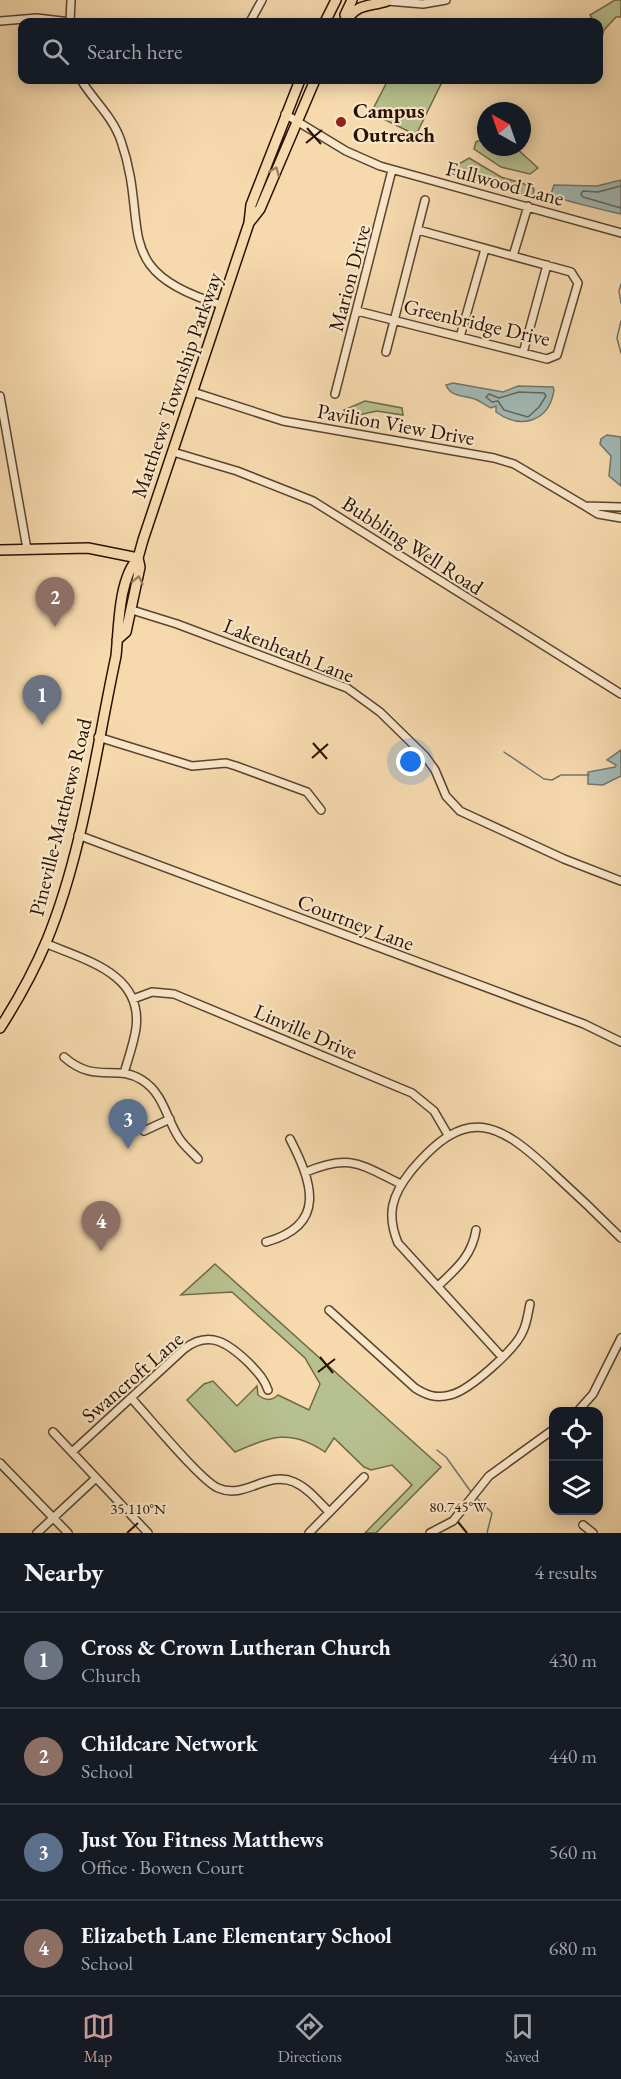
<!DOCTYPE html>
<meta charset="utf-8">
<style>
body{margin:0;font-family:"EB Garamond",serif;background:#20242c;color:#f1f3f6}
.controls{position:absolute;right:18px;bottom:18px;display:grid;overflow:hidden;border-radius:12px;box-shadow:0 3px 15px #0003}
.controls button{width:54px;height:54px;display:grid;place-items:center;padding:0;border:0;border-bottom:2px solid #363941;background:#171b24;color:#f1f3f6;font:30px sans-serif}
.compass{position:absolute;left:477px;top:102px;width:54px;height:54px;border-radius:50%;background:#171b24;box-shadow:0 3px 15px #0003;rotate:320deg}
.you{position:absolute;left:411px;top:762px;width:21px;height:21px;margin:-15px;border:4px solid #fff;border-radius:50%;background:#1a73e8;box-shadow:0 0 0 9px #1a73e833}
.badge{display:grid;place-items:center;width:39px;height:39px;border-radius:50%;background:#c59692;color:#fff;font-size:20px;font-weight:700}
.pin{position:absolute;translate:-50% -50px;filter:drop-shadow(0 2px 3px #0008)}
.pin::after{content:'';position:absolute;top:32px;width:21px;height:18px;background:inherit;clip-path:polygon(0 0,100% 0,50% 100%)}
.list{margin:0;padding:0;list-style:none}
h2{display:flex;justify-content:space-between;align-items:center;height:78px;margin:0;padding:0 24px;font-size:26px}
h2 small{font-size:20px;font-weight:400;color:#9ea1a6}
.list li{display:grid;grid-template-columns:39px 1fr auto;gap:18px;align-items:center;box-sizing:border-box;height:96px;padding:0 24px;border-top:2px solid #363941}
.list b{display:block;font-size:22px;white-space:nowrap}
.list p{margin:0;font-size:20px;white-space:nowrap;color:#9ea1a6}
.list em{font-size:20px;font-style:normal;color:#9ea1a6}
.icon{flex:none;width:33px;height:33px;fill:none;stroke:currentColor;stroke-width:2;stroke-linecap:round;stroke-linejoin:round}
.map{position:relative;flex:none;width:621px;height:1533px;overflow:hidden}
.search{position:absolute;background:#171b24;box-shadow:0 3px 15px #0003;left:18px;right:18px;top:18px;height:66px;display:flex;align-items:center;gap:15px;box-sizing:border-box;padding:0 21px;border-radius:12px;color:#9ea1a6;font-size:22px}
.sheet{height:462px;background:#171b24}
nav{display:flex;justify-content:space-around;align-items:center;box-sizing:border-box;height:84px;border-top:2px solid #363941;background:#171b24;font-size:16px;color:#9ea1a6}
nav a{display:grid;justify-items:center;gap:3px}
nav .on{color:#c59692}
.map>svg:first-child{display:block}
.green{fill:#b7c18f;stroke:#706948;stroke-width:1.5}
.water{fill:#a0b8b4;stroke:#70756d;stroke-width:1.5}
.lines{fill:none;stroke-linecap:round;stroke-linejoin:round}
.shore{stroke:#64645b;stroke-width:1.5}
.stream{stroke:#70756d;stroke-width:1.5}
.minor-casing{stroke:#5c432d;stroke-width:10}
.major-casing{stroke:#281102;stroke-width:12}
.minor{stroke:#f9e7ca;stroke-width:7}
.major{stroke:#f6daae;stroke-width:9}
.oneway{stroke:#998061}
.ticks{fill:none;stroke:#281102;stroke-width:2}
.poi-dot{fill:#8f2418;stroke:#f9e7ca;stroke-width:2}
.labels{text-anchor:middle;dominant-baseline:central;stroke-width:4.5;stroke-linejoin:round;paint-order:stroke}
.poi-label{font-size:21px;font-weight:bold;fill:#281102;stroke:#f9e7ca;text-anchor:start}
.street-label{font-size:21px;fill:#281102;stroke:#f9e7ca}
.ticks-label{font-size:15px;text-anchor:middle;fill:#281102;stroke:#f9e7ca;stroke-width:4.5;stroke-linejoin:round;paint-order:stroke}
</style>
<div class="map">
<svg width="621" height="1533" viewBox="0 0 621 1533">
<rect width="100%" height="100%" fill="#f6daae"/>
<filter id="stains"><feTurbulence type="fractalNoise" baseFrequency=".00333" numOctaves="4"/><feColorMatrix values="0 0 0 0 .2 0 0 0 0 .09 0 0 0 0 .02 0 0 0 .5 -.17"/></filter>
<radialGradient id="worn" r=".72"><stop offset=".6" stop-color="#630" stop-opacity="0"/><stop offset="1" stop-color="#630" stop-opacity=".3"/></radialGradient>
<!-- green -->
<path class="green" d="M 615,0 L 621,0 L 621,17 L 616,17 L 604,30 L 602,37 L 599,36 L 598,22 L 594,22 L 590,15 Z
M 388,80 L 443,80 L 416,135 L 371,113 Z
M 486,137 L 486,147 L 515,147 L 538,168 L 530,174 L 501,167 L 474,149 L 476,142 Z
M 469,158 L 501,177 L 531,186 L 534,189 L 533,197 L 453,174 L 452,168 Z
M 365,401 L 402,408 L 403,415 L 377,411 L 349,417 L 344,410 Z
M 215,1264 L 441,1467 L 376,1533 L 365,1533 L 412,1485 L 392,1465 L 371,1470 L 364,1467 L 334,1438 L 325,1452 C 290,1428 270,1437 235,1452 L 187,1400 L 204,1384 L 213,1381 L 237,1406 L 257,1386 L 258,1395 C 266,1401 271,1401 278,1395 L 309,1410 L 320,1384 L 305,1358 L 232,1292 L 181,1295 Z"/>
<!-- water -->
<path class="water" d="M 621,180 L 621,214 C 612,212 555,199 551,194 L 554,185 L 597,186 Z
M 453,383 L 503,392 L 518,386 L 553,387 L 554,390 C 549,422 521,430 496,412 L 496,406 L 491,408 C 486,406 482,402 477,400 C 466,395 451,398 446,385 Z
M 607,435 L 621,437 L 621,486 L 609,476 L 611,456 L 600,444 L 601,439 Z
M 621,750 L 621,776 L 603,785 L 588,784 L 588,772 L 615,767 L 616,765 L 607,760 Z"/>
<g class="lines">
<!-- shore -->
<path class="shore" d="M 621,186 L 598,192 L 583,191 L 581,194 L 583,197 L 621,208
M 519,392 L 544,393 L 546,396 L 539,407 L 528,417 L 504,410 L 498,401 L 492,402 L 486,397 L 489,394 L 499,398 Z"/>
<!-- stream -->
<path class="stream" d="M 621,284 L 619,291 L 621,303
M 621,321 L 617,338 L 621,353
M 504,752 L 544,779 L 552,780 L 561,775 L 589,775
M 437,1450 L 446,1457 L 471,1492
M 478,1499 L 492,1513 L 487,1533"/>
<defs>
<path id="minor" d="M 387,1 L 423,4 L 446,0
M 0,21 L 37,18 L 70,22
M 70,22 L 71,0
M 250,22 L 262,0
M 81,80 C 94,101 113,117 121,141 C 151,227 107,271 222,305
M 285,114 L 346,151 L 380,166 L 621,233
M 513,256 L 528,206
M 357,311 L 547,359 L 557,355 L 578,283 L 571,272 L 418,230
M 460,337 L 485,249
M 386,352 L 425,200
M 523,353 L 547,265
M 193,392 L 283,421 L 494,458 L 514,464 L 585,506
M 335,394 L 392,170
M 0,396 L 27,549
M 173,452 L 237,471 L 313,501 L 621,694
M 621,507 L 585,506 L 598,514 L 621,518
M 132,610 L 177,624 L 347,688 L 380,712 L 425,756 L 435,770 L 446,796 L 460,811 L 564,859 L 621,881
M 98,737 L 192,766 L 226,763 L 236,766 L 307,792 L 321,810
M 78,835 L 584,1024 L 621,1042
M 45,943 C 84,960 143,973 136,1028 C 134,1043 128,1059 124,1073
M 133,999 L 152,992 L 174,994 L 412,1093 L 434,1111 L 448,1135
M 64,1057 C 96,1085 115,1063 142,1080 C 164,1094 166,1118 179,1138 C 184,1146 192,1152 198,1159
M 144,1131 L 170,1119
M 306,1172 C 351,1153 361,1165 401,1184
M 266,1242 C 328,1225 312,1182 290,1139
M 438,1286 C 456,1269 472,1256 476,1230
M 329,1310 L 415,1388 C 426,1395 436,1399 450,1395 C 469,1391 516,1349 523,1331 C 527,1323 528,1313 530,1304
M 502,1357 L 398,1243 C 386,1214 392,1195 411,1171 C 467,1104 498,1121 554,1174 C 577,1195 599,1216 621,1238
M 131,1398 C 148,1416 200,1480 218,1488 C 245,1500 267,1470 294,1482 C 308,1488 318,1501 329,1512
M 577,1412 L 593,1394 L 621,1338
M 53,1432 L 148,1533
M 72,1452 L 184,1349 C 210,1329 229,1344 249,1363 C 257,1372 264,1378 268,1390
M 0,1463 L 68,1533
M 583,1525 L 593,1533
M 37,1533 L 96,1478
M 309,1533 L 364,1477
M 430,1533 L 453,1521 L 489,1476 L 554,1429"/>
<path id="major" d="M 345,15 L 352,0
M 325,22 L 336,0
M 346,22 C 356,3 369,7 387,1
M 249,223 L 260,209 L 315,80
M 0,550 L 88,548 L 138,558
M 117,640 L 126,632 L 140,567 L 138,558 L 143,540 L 249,223 L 251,205 L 300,80
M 0,1028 C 18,1000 34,971 47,940 C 83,852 96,749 116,656 C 119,628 118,580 138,558"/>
</defs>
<!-- minor casing -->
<use href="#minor" class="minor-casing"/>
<!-- major casing -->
<use href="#major" class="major-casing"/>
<!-- minor -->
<use href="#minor" class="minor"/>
<!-- major -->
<use href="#major" class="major"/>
</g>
<!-- one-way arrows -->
<defs><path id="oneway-chevron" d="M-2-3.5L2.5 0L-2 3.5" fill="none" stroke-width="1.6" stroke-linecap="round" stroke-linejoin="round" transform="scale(1.5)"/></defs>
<g class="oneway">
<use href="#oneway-chevron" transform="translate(275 171) rotate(-68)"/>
<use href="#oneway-chevron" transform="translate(138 580) rotate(-79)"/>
</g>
<!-- ticks -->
<path class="ticks" d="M 307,128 L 321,144M 306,143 L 322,130M 313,743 L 327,759M 312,758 L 328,744M 320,1357 L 333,1373M 318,1372 L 335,1359M 458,1522 L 467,1533M 127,1533 L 138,1523"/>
<!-- markers -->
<circle class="poi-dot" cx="341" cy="122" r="6"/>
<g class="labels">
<!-- poi labels -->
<g class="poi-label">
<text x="353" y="110">Campus<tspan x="353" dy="24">Outreach</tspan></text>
</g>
<!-- street labels -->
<g class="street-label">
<text transform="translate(505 183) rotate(15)">Fullwood Lane</text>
<text transform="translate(349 278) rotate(-75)">Marion Drive</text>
<text transform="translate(477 322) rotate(13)">Greenbridge Drive</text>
<text transform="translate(176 385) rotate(-71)">Matthews Township Parkway</text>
<text transform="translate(396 424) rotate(10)">Pavilion View Drive</text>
<text transform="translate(413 545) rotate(33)">Bubbling Well Road</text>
<text transform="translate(289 650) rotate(22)">Lakenheath Lane</text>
<text transform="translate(60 817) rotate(-76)">Pineville-Matthews Road</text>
<text transform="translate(356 922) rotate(21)">Courtney Lane</text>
<text transform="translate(306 1031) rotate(23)">Linville Drive</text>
<text transform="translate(132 1377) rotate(-41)">Swancroft Lane</text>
</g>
</g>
<g class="ticks-label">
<text x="458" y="1512">80.745°W</text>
<text x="138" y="1514">35.110°N</text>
</g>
<rect width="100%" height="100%" filter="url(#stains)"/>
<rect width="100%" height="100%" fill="url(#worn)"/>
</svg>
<div class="controls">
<button><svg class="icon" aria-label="locate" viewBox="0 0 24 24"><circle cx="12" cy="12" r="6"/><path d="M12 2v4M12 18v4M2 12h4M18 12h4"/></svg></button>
<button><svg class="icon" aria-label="layers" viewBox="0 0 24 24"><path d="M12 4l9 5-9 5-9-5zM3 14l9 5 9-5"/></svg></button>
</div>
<svg class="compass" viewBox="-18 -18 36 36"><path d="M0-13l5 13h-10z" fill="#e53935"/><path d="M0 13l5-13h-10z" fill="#9ea1a6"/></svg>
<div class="you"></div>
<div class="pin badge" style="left:42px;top:725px;background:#6b7280">1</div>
<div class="pin badge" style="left:55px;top:627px;background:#8d6e63">2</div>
<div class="pin badge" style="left:128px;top:1149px;background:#5c6f8a">3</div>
<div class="pin badge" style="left:101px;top:1251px;background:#8d6e63">4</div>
<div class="search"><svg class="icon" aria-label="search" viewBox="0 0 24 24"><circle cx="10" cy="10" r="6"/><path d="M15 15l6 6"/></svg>Search here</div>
</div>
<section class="sheet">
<h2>Nearby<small>4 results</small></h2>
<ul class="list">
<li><span class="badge" style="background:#6b7280">1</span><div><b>Cross &amp; Crown Lutheran Church</b><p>Church</p></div><em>430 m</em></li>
<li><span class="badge" style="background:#8d6e63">2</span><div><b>Childcare Network</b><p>School</p></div><em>440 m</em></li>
<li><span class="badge" style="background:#5c6f8a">3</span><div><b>Just You Fitness Matthews</b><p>Office · Bowen Court</p></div><em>560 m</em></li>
<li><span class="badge" style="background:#8d6e63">4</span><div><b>Elizabeth Lane Elementary School</b><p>School</p></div><em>680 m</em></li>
</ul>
</section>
<nav>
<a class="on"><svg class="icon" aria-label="map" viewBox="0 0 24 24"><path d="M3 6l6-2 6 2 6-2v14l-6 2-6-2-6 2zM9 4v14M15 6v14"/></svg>Map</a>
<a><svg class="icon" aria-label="directions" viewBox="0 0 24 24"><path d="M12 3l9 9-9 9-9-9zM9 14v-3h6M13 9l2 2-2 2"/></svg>Directions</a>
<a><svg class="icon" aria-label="saved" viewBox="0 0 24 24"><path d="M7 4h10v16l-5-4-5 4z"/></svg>Saved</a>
</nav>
